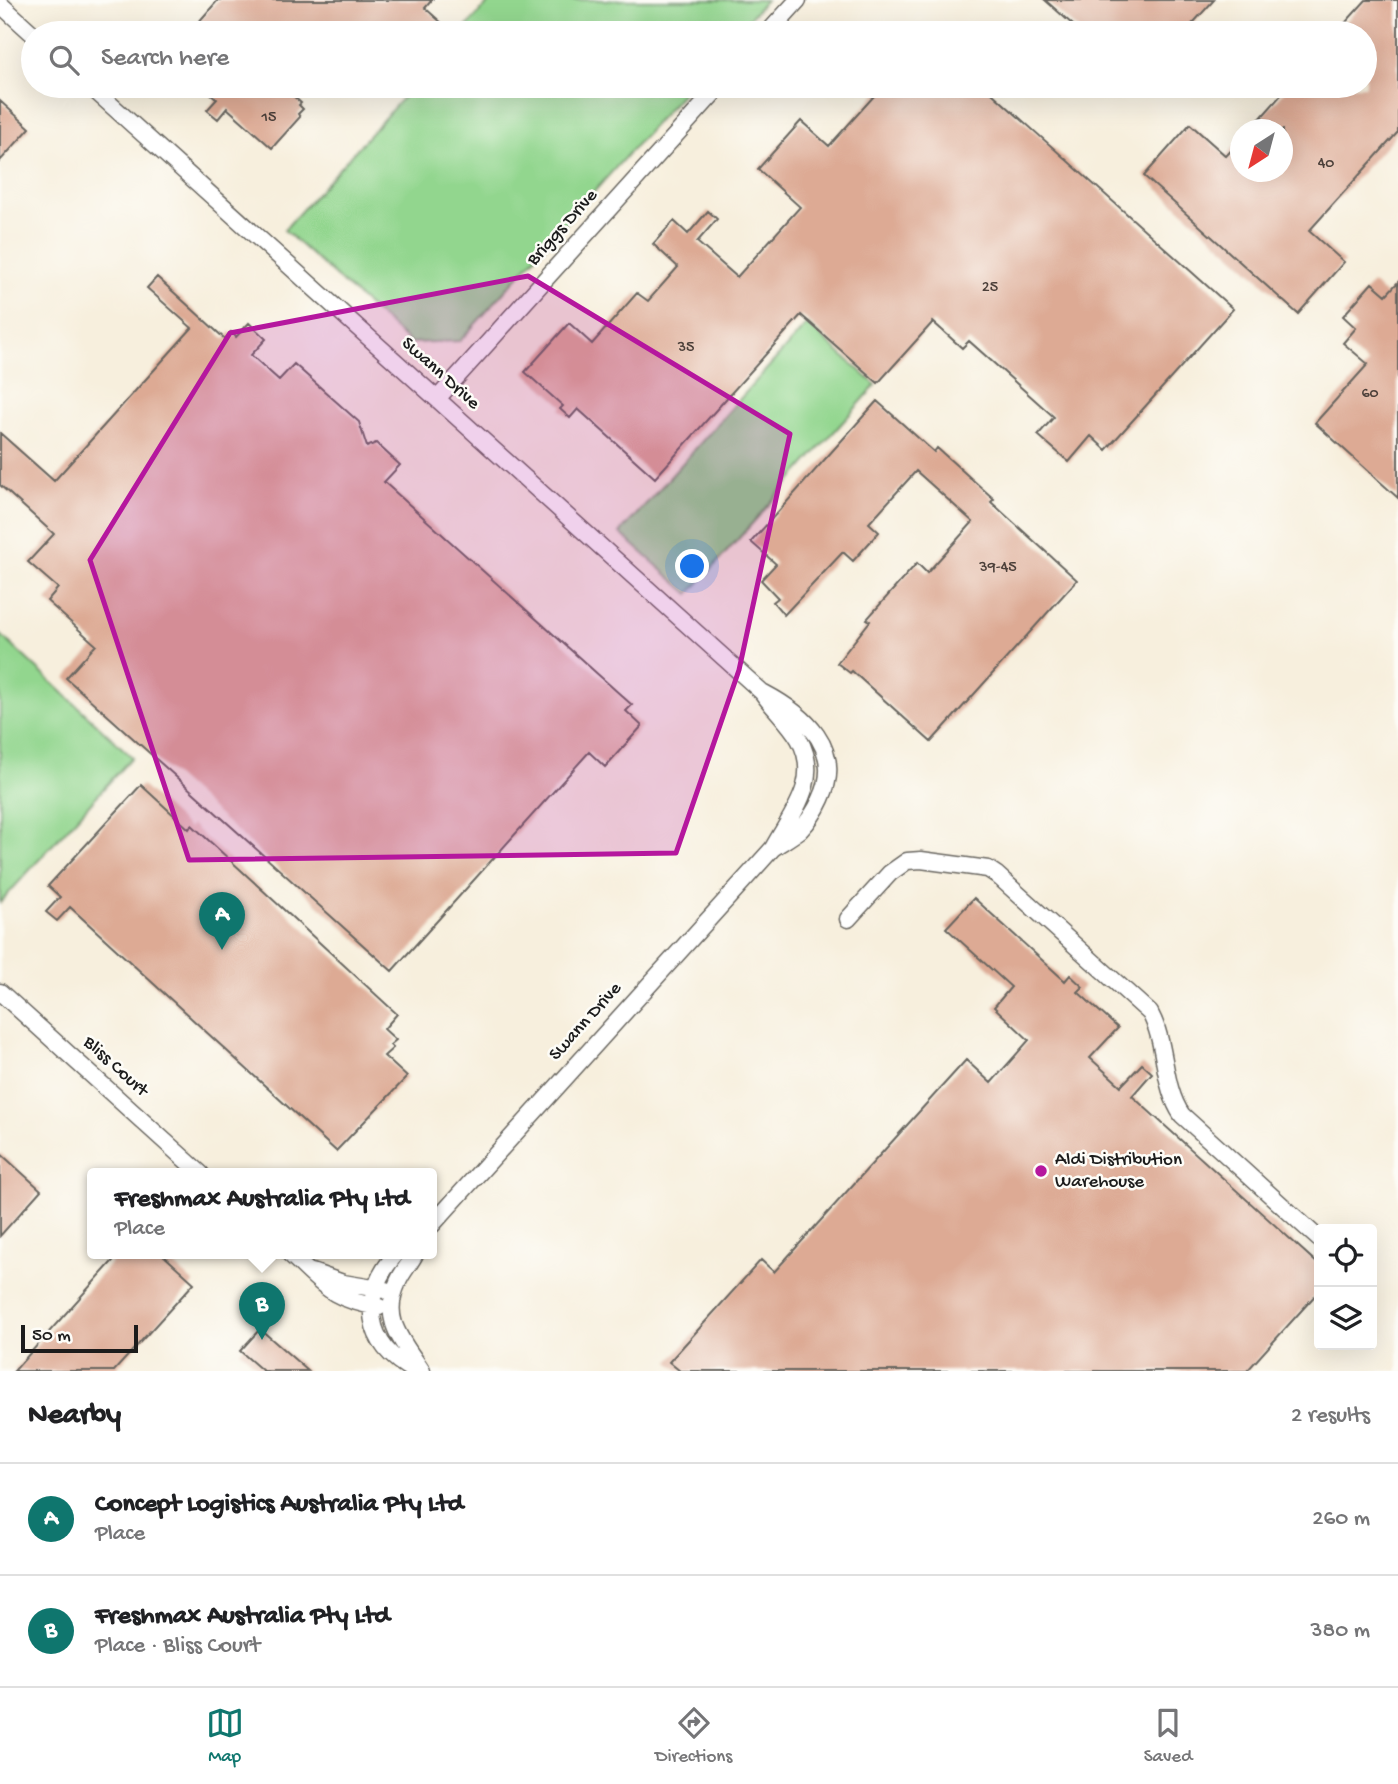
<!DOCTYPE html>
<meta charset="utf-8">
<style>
body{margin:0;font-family:"Gochi Hand",sans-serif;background:#f2f2f2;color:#202124}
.controls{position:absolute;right:21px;bottom:21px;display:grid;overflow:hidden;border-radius:7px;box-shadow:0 7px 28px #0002}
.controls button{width:63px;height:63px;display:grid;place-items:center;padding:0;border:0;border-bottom:2px solid #e0e0e0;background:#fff;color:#202124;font:35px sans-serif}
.compass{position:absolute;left:1230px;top:119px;width:63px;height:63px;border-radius:50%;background:#fff;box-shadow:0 7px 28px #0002;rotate:216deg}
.scale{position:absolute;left:21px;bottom:18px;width:117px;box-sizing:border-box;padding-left:7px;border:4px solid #1c1c1c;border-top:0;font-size:19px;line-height:24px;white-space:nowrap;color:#1c1c1c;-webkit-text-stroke:5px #fdfcf7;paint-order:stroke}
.you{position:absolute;left:693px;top:567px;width:24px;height:24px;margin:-18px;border:5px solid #fff;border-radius:50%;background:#1a73e8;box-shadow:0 0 0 10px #1a73e833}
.badge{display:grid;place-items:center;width:46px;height:46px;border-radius:50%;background:#0f766e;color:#fff;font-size:23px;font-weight:700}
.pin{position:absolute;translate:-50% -58px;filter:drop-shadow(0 2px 4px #0008)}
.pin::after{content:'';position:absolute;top:37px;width:24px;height:21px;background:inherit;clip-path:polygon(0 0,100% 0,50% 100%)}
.popup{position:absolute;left:87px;top:1168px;width:350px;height:91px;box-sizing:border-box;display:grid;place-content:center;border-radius:7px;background:#fff;filter:drop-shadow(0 2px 5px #0005);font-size:23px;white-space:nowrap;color:#757577}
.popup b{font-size:26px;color:#202124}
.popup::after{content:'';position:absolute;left:50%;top:100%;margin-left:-14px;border:14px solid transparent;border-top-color:#fff}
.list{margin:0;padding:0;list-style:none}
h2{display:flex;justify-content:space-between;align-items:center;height:91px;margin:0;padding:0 28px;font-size:30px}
h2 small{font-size:23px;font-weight:400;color:#757577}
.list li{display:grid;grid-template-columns:46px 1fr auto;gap:21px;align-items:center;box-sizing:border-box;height:112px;padding:0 28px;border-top:2px solid #e0e0e0}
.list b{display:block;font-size:26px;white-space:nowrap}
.list p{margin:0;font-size:23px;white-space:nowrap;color:#757577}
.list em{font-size:23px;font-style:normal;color:#757577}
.icon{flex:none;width:38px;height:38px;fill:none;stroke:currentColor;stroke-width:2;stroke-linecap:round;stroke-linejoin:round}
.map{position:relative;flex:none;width:1398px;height:1371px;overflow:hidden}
.search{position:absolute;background:#fff;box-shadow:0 7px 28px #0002;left:21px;right:21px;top:21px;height:77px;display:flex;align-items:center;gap:18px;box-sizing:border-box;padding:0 24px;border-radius:38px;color:#757577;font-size:26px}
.sheet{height:315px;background:#fff}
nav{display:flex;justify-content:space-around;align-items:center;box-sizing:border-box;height:98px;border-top:2px solid #e0e0e0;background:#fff;font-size:19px;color:#757577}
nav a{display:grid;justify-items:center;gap:4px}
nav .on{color:#0f766e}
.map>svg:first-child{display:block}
.green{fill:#92d68e;stroke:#577955;stroke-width:2}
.building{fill:#ddaa94}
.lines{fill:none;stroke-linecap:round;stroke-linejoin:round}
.minor-casing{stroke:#696660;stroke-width:19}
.minor{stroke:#fff;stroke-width:16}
.marked{fill:#b5179e;fill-opacity:0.2;stroke:#b5179e;stroke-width:5;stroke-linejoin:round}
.poi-dot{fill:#b5179e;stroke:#fdfcf7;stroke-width:2.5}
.labels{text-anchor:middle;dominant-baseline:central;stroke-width:5;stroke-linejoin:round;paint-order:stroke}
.number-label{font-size:16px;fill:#4c403a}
.street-label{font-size:19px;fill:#1c1c1c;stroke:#fdfcf7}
.poi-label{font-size:19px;fill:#1c1c1c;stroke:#fdfcf7;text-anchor:start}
</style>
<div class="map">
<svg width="1398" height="1371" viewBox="0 0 1398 1371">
<rect width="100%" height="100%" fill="#fdfcf7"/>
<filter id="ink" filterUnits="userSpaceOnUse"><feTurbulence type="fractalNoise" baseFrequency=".0143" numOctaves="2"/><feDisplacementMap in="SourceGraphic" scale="14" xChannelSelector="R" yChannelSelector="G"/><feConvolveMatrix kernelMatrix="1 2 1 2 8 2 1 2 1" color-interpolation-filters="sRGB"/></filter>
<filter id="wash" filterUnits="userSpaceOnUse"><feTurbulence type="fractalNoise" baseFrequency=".00686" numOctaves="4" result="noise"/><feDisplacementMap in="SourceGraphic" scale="28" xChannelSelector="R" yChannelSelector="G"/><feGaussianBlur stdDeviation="1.57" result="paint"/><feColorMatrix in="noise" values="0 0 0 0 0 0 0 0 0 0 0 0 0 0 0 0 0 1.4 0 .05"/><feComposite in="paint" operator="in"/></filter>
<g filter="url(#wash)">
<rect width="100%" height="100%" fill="#f7efdd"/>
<!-- green -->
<path class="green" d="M 491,0 L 766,0 L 736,33 L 461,33 Z
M 413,86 L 689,86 L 460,341 L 410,343 L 284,230 Z
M 807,324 L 876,385 L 689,594 L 620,533 Z
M 0,634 L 132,757 L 0,903 Z"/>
<g id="blocks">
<!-- building -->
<path class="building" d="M 218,0 L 432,0 L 425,8 L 453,33 L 189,33 Z
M 1045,0 L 1214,0 L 1184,33 L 1082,33 Z
M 1366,0 L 1398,0 L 1398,132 L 1309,231 L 1344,262 L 1298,314 L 1144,176 L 1190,124 L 1226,156 L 1241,140 L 1241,172 L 1283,172 L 1283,130 L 1250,130 L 1289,86 L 1365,86 L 1365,33 L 1336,33 Z
M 202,86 L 282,86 L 301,103 L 299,105 L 303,109 L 298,114 L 300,117 L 272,148 L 227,108 L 218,119 L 207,110 L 217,99 Z
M 883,86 L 984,86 L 1233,309 L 1106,450 L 1091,436 L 1069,462 L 1038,435 L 1054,417 L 969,341 L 962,348 L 933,322 L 878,383 L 801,315 L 655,478 L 578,409 L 570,418 L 560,409 L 563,406 L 525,372 L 569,323 L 592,344 L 637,293 L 648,301 L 678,267 L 653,244 L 674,221 L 688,234 L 708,211 L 717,219 L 697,242 L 737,277 L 800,207 L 758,169 L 801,121 L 829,146 Z
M 0,101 L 30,128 L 0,161 Z
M 157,277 L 225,339 L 231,332 L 236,337 L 249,323 L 266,339 L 251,355 L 279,380 L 294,364 L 359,422 L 367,447 L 376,443 L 400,465 L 384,482 L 632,705 L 626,711 L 642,726 L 605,767 L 589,752 L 392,971 L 66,678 L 96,645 L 47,601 L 58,588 L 28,562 L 54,534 L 0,485 L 0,433 L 54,481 L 192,328 L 147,288 Z
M 1398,282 L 1398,498 L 1315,423 L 1368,364 L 1343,343 L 1356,328 L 1343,316 L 1372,283 L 1386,295 Z
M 877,401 L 934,452 L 937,448 L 994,499 L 991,502 L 1077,580 L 931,742 L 852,671 L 850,673 L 837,663 L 870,621 L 867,619 L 917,563 L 927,573 L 973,522 L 916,471 L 869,523 L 879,532 L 853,561 L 843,552 L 784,615 L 773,602 L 778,598 L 761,580 L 776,564 L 751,542 Z
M 141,785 L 189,829 L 192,825 L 397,1014 L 384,1029 L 396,1040 L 390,1045 L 393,1048 L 384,1056 L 407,1077 L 336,1151 L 70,907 L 57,921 L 46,912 L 60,897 L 48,886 Z
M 974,898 L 1065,981 L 1070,975 L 1083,987 L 1078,992 L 1118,1028 L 1090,1058 L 1121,1086 L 1142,1064 L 1152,1073 L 1132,1096 L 1319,1265 L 1319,1291 L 1247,1371 L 680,1371 L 669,1362 L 761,1260 L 774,1272 L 966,1060 L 991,1083 L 1029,1040 L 994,1007 L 1011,987 L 946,928 Z
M 0,1153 L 41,1190 L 0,1236 Z
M 119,1254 L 162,1254 L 194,1283 L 114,1371 L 14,1371 Z
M 260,1329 L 308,1371 L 263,1371 L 240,1351 Z"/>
</g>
</g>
<g filter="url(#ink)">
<use href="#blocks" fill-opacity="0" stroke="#696660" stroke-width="2"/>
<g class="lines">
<defs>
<path id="minor" d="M 0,4 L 33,34
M 768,33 L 798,0
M 90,86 L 762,692 C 773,708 789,722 799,739 C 822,780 792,813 773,848
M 437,399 L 720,86
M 848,919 L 890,873 L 907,861 L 921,860 L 988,869 L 997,875 L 1150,1013 C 1167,1044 1162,1086 1182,1115 L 1319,1239
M 0,992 L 201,1174
M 432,1225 L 773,848 C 782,842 792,836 800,830 C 809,821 816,810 821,799 C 845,749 804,714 764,693
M 290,1254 C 324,1285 330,1299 379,1307
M 396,1254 C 359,1295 364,1346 415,1371
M 415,1254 C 410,1264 402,1272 398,1282 C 380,1320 403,1341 422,1371
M 312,1272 L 343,1283 L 385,1290"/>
</defs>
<!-- minor casing -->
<use href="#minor" class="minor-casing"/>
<!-- minor -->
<use href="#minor" class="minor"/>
</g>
</g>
<!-- marked area -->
<path class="marked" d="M 528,276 L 790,434 L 739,670 L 676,853 L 189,860 L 90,560 L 230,333 Z"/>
<!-- markers -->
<circle class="poi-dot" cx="1041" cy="1171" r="7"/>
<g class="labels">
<!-- number labels -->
<g class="number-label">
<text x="269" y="118">15</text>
<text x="1326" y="164">40</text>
<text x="990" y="288">25</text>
<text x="686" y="348">35</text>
<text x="1370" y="394">60</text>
<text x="998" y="568">39-45</text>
</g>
<!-- street labels -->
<g class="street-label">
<text transform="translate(563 228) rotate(-48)">Briggs Drive</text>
<text transform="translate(440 374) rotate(42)">Swann Drive</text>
<text transform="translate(586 1022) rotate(-48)">Swann Drive</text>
<text transform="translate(115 1067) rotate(42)">Bliss Court</text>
</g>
<!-- poi labels -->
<g class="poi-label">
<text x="1055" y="1160">Aldi Distribution<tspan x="1055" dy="22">Warehouse</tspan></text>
</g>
</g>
</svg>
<div class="controls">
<button><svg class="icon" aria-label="locate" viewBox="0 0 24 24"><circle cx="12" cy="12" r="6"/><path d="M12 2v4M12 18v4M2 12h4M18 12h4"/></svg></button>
<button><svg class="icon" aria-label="layers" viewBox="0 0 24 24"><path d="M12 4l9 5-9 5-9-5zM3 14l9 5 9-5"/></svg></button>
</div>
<svg class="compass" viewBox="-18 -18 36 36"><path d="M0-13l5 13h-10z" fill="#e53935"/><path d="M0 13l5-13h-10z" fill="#757577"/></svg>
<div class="scale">50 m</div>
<div class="you"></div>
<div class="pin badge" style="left:222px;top:950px">A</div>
<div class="pin badge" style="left:262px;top:1340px">B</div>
<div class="popup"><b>Freshmax Australia Pty Ltd</b>Place</div>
<div class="search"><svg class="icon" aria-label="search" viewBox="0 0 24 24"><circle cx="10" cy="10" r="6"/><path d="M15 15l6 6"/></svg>Search here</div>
</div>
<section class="sheet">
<h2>Nearby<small>2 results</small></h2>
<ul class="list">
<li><span class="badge">A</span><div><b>Concept Logistics Australia Pty Ltd</b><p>Place</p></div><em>260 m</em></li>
<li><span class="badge">B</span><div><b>Freshmax Australia Pty Ltd</b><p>Place · Bliss Court</p></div><em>380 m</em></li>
</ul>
</section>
<nav>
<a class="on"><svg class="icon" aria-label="map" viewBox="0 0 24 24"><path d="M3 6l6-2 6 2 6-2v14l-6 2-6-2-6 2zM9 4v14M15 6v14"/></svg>Map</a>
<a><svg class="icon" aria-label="directions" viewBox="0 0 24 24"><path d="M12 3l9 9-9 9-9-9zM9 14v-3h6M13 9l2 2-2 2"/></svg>Directions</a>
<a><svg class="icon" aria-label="saved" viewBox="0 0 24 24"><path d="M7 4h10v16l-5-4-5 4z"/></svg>Saved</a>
</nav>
